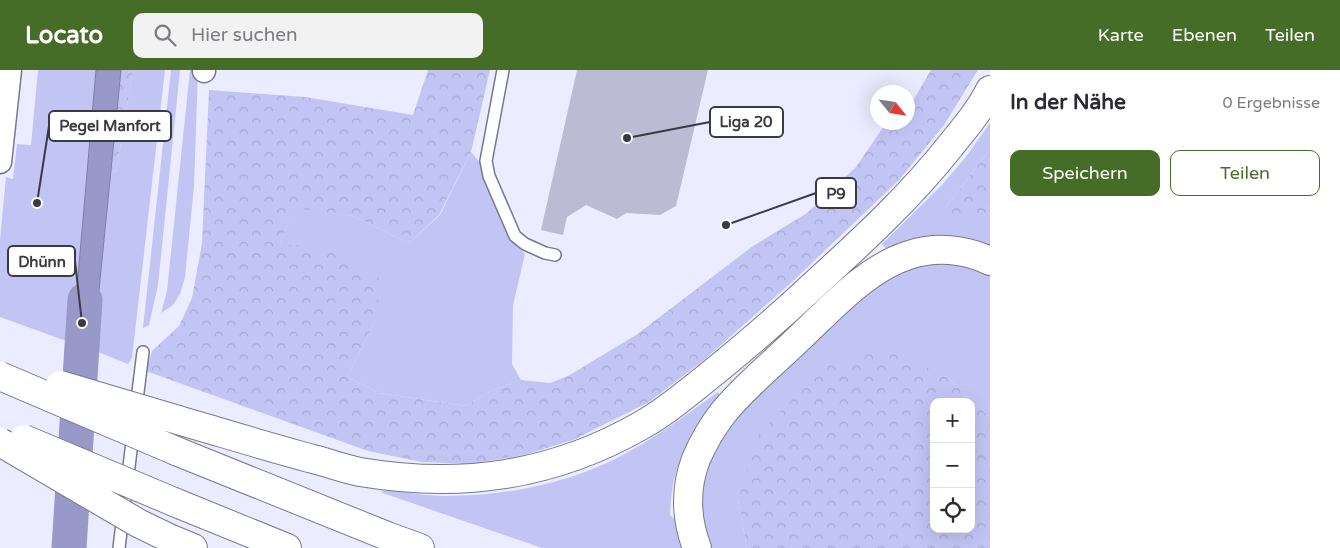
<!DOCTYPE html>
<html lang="de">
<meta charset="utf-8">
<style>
body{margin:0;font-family:"Varela Round",sans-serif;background:#f2f2f3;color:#2b2b33}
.controls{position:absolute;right:15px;bottom:15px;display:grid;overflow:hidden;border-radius:10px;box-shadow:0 5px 20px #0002}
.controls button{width:45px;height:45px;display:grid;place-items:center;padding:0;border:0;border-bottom:1px solid #e1e1e2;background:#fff;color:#2b2b33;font:25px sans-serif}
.compass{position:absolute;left:870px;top:15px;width:45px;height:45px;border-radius:50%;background:#fff;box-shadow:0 5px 20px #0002;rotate:120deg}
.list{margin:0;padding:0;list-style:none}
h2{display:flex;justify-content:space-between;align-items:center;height:65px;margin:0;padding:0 20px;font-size:21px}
h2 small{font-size:16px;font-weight:400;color:#7c7c81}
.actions{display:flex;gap:10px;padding:15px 20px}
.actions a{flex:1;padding:11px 0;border:1px solid #466d27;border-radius:10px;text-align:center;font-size:18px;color:#466d27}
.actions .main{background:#466d27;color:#fff}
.icon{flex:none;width:28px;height:28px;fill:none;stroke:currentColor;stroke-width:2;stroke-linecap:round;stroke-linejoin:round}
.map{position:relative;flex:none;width:990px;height:478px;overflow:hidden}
header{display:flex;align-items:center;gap:30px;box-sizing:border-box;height:70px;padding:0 25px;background:#466d27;color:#fff}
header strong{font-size:24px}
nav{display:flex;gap:28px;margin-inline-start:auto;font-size:18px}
.search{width:350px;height:45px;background:#f2f2f3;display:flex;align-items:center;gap:12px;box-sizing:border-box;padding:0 18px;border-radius:10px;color:#7c7c81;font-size:19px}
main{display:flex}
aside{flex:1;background:#fff}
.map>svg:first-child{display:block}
.green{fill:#c2c4f4}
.forest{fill:url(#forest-crowns);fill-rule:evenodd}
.water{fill:#9899c8;stroke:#7c7ca0}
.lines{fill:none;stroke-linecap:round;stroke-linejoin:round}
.river{stroke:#9899c8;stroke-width:35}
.building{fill:#bbbcd3}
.service-casing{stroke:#77788d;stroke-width:14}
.minor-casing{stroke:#77788d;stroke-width:25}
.motorway-casing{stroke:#77788d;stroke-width:30}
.service{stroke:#fff;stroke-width:11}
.minor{stroke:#fff;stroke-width:22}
.motorway{stroke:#fff;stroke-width:28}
.motorway-bridge-casing{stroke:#77788d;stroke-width:30;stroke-linecap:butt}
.motorway-bridge{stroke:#fff;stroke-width:28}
.leader{fill:none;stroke:#3a3a43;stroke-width:2}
.callout-dot{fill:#3a3a43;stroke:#fff;stroke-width:2}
.callout{fill:#fff;stroke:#3a3a43;stroke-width:2}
.callout-label{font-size:15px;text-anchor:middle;font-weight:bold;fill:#3a3a43}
</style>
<header>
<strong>Locato</strong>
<div class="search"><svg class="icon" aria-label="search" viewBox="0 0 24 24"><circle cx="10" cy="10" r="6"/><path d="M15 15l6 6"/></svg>Hier suchen</div>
<nav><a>Karte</a><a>Ebenen</a><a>Teilen</a></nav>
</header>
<main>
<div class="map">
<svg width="990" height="478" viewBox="0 0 990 478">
<defs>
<pattern id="forest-crowns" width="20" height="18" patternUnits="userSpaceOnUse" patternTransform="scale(1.25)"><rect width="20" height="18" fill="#c2c4f4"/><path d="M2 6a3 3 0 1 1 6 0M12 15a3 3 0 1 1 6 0" fill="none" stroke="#a7a9d2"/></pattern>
</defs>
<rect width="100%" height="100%" fill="#ebecff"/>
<!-- green -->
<path class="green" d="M 38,0 L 96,0 L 77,218 L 69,272 L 0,247 L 0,170 L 6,107 L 13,109 L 17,74 L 31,75 Z
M 133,0 L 165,0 L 132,288 L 128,294 L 93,280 L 111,101 L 116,102 Z
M 171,0 L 180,0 L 158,215 L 149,255 L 143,258 Z
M 190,0 L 198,0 L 194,116 L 185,207 L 180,224 L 173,235 L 161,243 L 167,221 Z
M 990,53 L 990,79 L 946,137 L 984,146 L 990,143 L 990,181 L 890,183 L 882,174 L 942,115 L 965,88 Z
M 471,82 L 483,96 L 512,171 L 525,184 L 513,235 L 512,294 L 521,310 L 491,321 L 466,336 L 379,323 L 347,307 L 375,251 L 280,175 L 293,137 L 353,146 L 409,173 L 440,145 Z
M 935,193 C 956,194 971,195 990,205 L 990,348 L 946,306 L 738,430 L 747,478 L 710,478 C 699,445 698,418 712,386 C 732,342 775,311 809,279 C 835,254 861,226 892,206 C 904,198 921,196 935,193 Z
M 718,322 L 721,327 C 689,368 672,391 670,445 L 678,452 L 686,478 L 542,478 L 380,422 L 388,420 C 406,422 426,426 445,426 C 509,426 576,412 632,380 C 662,363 690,342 718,322 Z"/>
<!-- forest -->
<path class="forest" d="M 121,0 L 133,0 L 116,102 L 111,101 Z
M 428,0 L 490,0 L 471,82 L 439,145 L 409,173 L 353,146 L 293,138 L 280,175 L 329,176 L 381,210 L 375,251 L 347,307 L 379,323 L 466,336 L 491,321 L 521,310 L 550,313 L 568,306 L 636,265 L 753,176 L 807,143 L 856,97 L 886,53 L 908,52 L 908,34 L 914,29 L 931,0 L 978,0 L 944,55 L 899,110 L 793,211 L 704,290 L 649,332 L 573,370 L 524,385 L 469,394 L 422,392 L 368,381 L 146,301 L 152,281 L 179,256 L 192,228 L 202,173 L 209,20 L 305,27 L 413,45 Z
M 990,79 L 990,143 L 984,146 L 956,148 L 946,137 Z
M 882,278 L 946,306 L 990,348 L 990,478 L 747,478 L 738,430 L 759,363 L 826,296 ZM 934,332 L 971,332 L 971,459 L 934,459 Z"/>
<!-- water -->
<path class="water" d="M 96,0 L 121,0 L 93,280 L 69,272 L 77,218 Z"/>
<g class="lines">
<!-- river -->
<path class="river" d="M 69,478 L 85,230"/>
</g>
<!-- building -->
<path class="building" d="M 577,0 L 708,0 L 676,136 L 660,145 L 626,143 L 617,149 L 586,135 L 567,147 L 563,165 L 541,160 Z"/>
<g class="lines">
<defs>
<path id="service" d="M 503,0 L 486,91 L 489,106 L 515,166 L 525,174 L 545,183 L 555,185
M 136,338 L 143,282
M 119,478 L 133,364"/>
<path id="minor" d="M 204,1 L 204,0
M 0,92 L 10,0"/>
<path id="motorway" d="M 178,350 C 223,363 268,377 313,389 C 329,393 345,399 360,402 C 461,419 553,406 642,355 C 670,339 695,317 720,297 C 753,270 784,243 815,214 C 863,170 911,126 951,75 C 965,58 980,40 990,20
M 176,381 L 387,466 L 420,478
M 174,432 L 287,478
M 171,469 L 193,478
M 697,478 C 686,449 685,418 696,389 C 703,373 712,357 723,343 C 743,318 769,297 793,274 C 827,243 864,199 909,185 C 936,176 965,179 990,191"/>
</defs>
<!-- service casing -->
<use href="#service" class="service-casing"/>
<!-- minor casing -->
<use href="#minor" class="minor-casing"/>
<!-- motorway casing -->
<use href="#motorway" class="motorway-casing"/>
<!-- service -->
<use href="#service" class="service"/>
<!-- minor -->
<use href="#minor" class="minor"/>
<!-- motorway -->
<use href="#motorway" class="motorway"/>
<defs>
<path id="motorway-bridge" d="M 0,306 L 176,381
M 60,315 L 178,350
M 24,369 L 174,432
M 0,372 L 138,453 L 171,469"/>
</defs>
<!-- motorway-bridge casing -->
<use href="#motorway-bridge" class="motorway-bridge-casing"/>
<!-- motorway-bridge -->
<use href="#motorway-bridge" class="motorway-bridge"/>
</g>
<!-- callouts -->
<path class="leader" d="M627 68L710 52M37 133L49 56M726 155L816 123M82 253L75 191"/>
<g class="callout-dot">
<circle cx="627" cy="68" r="5"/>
<circle cx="37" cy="133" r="5"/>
<circle cx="726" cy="155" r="5"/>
<circle cx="82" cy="253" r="5"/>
</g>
<g class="callout">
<rect x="710" y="37" width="73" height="30" rx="5"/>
<rect x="49" y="41" width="122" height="30" rx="5"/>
<rect x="816" y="108" width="40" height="30" rx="5"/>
<rect x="8" y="176" width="67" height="30" rx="5"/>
</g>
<g class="callout-label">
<text x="746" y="57">Liga 20</text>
<text x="110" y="61">Pegel Manfort</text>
<text x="836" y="129">P9</text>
<text x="42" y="197">Dhünn</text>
</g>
</svg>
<div class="controls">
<button>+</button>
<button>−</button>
<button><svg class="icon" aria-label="locate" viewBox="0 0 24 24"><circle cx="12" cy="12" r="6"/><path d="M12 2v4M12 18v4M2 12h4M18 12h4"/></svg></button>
</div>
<svg class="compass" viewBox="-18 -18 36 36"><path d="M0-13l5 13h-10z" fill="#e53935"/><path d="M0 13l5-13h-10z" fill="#7c7c81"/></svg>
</div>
<aside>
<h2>In der Nähe<small>0 Ergebnisse</small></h2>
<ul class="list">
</ul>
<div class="actions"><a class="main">Speichern</a><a>Teilen</a></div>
</aside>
</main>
